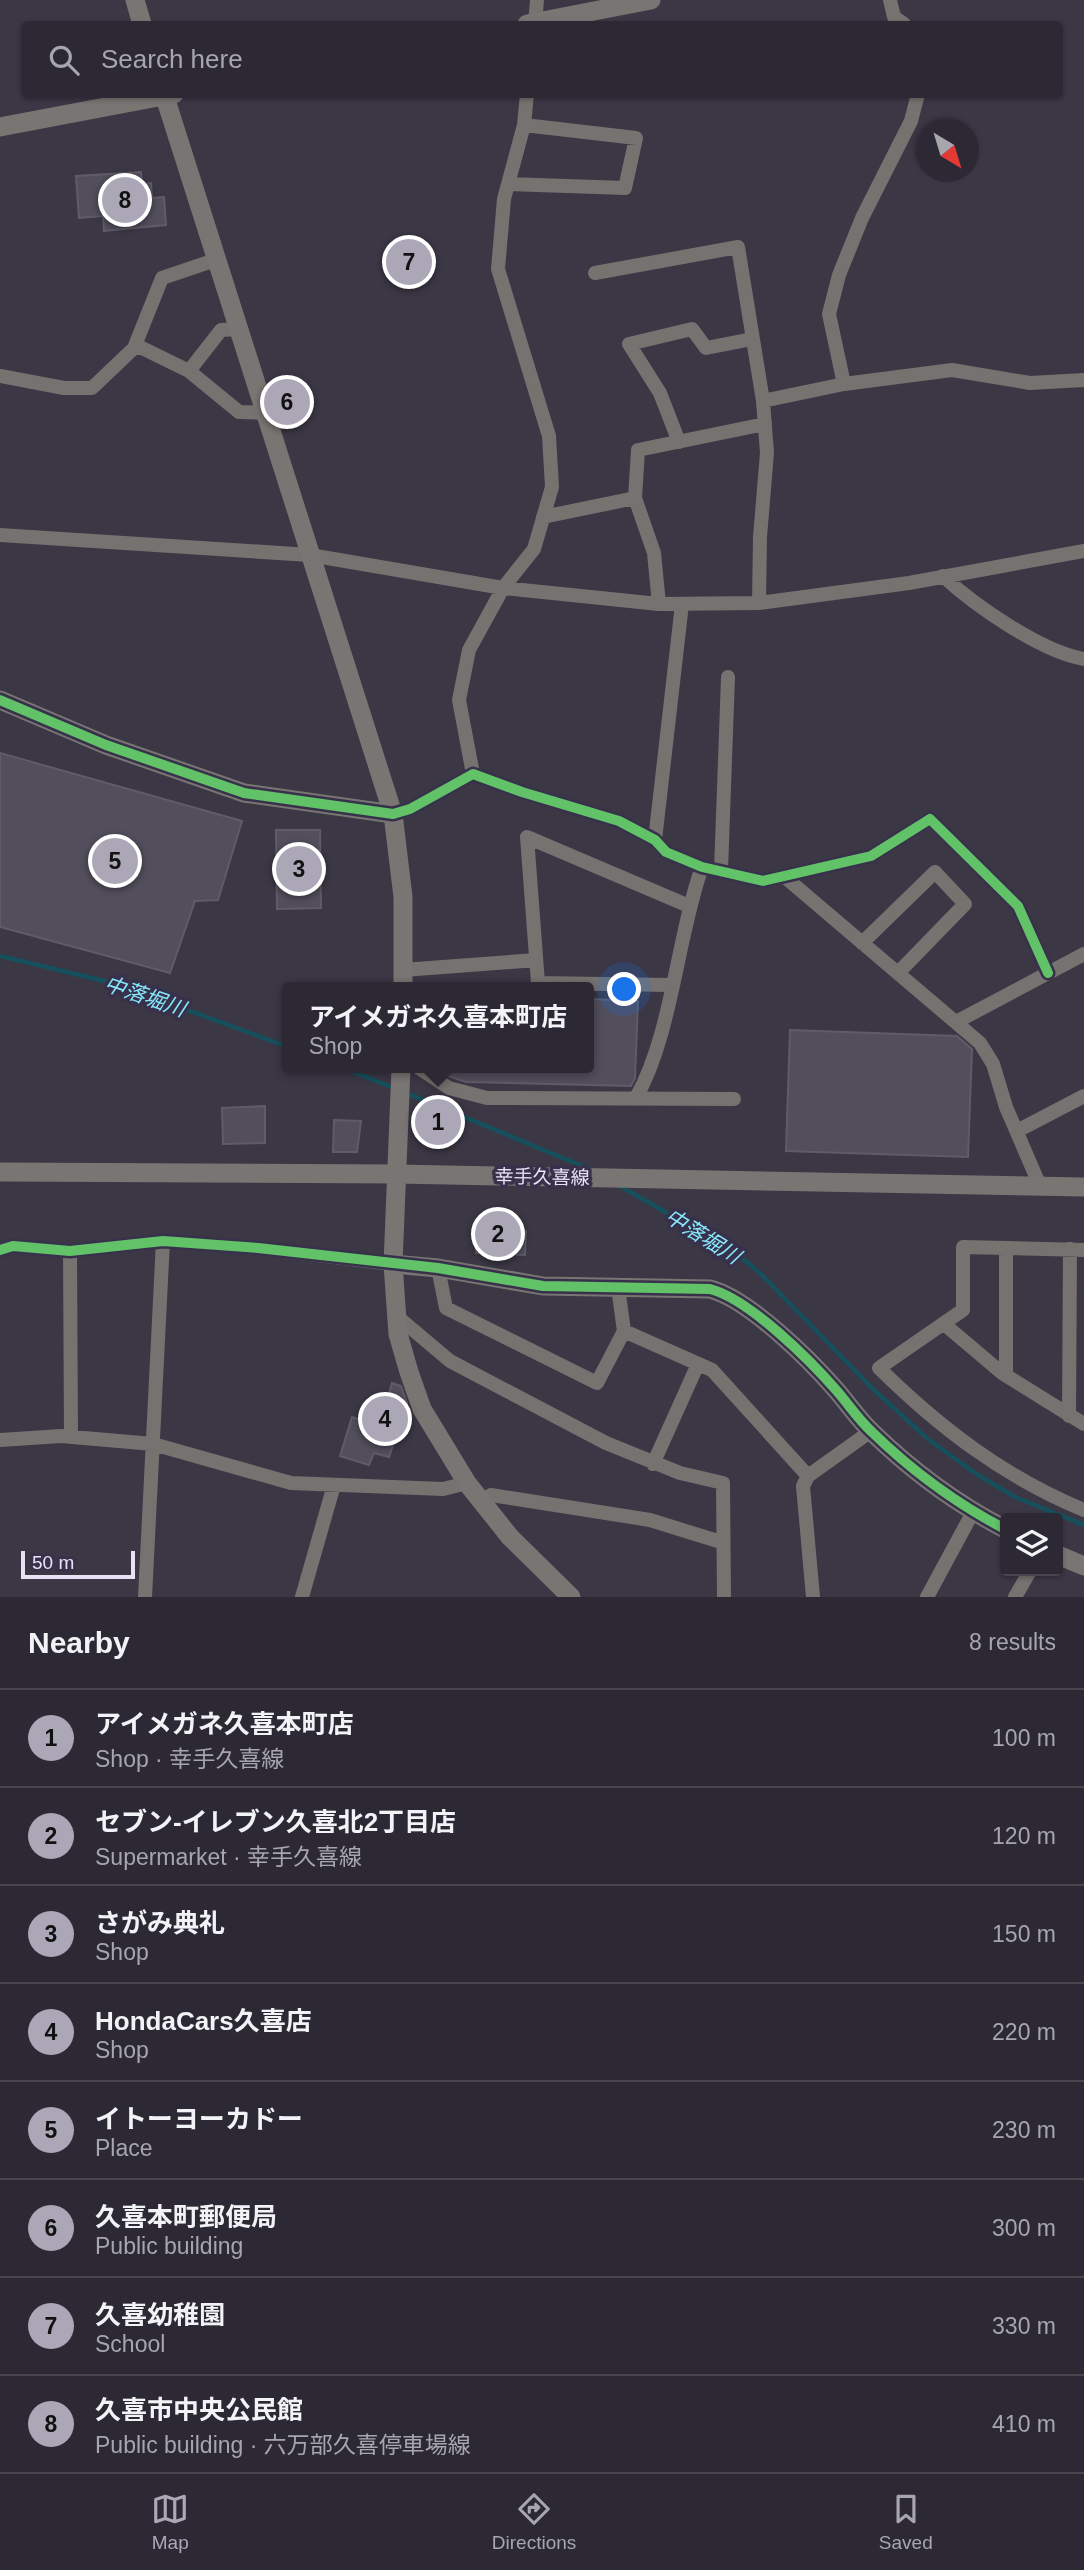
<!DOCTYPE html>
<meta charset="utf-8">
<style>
body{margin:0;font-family:Arial,"Noto Sans JP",sans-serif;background:#34313c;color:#f1f3f6}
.controls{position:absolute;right:21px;bottom:21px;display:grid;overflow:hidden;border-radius:7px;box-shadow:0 2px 5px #0004}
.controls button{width:63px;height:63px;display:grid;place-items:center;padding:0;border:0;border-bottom:2px solid #48454f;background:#2c2934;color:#f1f3f6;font:35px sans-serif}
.compass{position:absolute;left:916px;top:119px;width:63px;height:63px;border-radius:50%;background:#2c2934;box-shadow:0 2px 5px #0004;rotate:142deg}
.scale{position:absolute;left:21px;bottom:18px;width:114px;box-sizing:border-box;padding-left:7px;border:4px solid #e7e3f4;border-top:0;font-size:19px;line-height:24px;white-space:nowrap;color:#e7e3f4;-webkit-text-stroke:5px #38314b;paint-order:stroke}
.you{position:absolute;left:625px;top:990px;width:24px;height:24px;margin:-18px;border:5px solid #fff;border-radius:50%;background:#1a73e8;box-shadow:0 0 0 10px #1a73e833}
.badge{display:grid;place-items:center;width:46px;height:46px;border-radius:50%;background:#aba7b7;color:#111;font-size:23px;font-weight:700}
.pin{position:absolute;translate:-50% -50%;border:4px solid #fff;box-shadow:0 2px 7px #0006}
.popup{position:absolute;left:282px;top:982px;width:312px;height:91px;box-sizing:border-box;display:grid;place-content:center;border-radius:7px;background:#2c2934;filter:drop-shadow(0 2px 5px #0005);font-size:23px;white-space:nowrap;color:#a6a6ac}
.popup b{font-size:26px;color:#f1f3f6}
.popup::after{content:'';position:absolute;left:50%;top:100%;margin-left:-14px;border:14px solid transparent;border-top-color:#2c2934}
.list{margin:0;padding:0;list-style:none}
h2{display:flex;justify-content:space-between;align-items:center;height:91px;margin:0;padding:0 28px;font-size:30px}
h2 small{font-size:23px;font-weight:400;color:#a6a6ac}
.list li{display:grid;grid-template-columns:46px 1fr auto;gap:21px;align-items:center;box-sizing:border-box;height:98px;padding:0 28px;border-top:2px solid #48454f}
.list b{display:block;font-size:26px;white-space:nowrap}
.list p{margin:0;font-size:23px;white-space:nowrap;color:#a6a6ac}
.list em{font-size:23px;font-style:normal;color:#a6a6ac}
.icon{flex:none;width:38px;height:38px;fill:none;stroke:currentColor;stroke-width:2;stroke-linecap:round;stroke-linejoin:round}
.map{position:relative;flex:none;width:1084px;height:1597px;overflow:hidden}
.search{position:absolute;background:#2c2934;box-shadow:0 2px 5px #0004;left:21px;right:21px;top:21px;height:77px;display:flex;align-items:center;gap:18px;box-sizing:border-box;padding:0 24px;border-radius:7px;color:#a6a6ac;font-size:26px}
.sheet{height:875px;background:#2c2934}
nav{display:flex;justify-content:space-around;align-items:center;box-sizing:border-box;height:98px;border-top:2px solid #48454f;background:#2c2934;font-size:19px;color:#a6a6ac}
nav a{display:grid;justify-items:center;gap:4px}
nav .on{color:#aba7b7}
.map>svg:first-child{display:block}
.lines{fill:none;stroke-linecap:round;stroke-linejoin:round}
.stream{stroke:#16505c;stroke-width:4.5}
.building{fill:#524e5c;stroke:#5f5b68;stroke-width:2}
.street{stroke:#767270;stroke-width:14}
.secondary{stroke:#797573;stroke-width:19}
.cycleway-casing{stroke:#38314b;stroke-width:15}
.cycleway{stroke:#61c268;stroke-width:10}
.labels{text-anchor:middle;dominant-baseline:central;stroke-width:7;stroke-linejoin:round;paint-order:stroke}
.street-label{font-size:19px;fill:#e7e3f4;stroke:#38314b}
.water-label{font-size:21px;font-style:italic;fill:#88e8fb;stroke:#38314b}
</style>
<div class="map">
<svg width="1084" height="1597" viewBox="0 0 1084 1597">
<rect width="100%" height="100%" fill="#3b3745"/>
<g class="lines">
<!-- stream -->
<path class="stream" d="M 0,956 L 117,984 L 288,1047
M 343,1068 L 394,1088
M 406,1093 L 592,1170
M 620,1186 L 735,1252 L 762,1275 L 873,1389 L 929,1440 L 975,1473 L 1015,1497 L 1084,1525"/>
</g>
<!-- building -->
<path class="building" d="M 141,172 L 142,184 L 151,183 L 152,198 L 164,197 L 166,225 L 104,231 L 103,216 L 79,218 L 76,176 Z
M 0,753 L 242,821 L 218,900 L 195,901 L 170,973 L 0,927 Z
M 276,830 L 320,830 L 321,908 L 277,909 Z
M 589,999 L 638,1001 L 635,1078 L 631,1086 L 466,1082 L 448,1076 L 448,1068 L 589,1068 Z
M 790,1030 L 957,1036 L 972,1049 L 968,1157 L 786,1151 Z
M 265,1106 L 265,1143 L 223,1144 L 222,1108 Z
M 426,1109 L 459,1122 L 453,1137 L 446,1134 L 444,1139 L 418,1128 Z
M 334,1120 L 361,1121 L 357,1152 L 333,1152 Z
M 477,1229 L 526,1231 L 525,1255 L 476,1253 Z
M 392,1383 L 401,1386 L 407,1403 L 389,1457 L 374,1453 L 369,1465 L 340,1456 L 352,1417 L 373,1424 L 378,1408 L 384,1409 Z"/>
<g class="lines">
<!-- street -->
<path class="street" d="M 890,0 L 894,17 L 904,24
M 535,24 L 537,0
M 508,184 L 625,188 L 636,138 L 524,125
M 595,273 L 738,247 L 763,401 L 767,453 L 760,537 L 759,603
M 134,348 L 162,278 L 218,259
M 189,371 L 221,330 L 240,329
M 0,376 L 64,388 L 92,388 L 134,348 L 142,348 L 189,371 L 239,412 L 267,413
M 844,384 L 829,314 L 839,275 L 862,218 L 911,121 L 918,94
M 763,401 L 844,384 L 952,370 L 1030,383 L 1084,380
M 679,442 L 660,393 L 629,344 L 692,329 L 706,348 L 752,339
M 543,517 L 635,498
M 0,535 L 310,555 L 503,588 L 659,604 L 759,603 L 909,583 L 1084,551
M 943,576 C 975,606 1042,652 1084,659
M 659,604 L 654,553 L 635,498 L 638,450 L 765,424
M 473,774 L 459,700 L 469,650 L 503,588 L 534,549 L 552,487 L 549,436 L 498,269 L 504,199 L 524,125 L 527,94
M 393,814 L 410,809 L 473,774 L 522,792 L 619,821 L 655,840 L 666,852 L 702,867 L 763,881 L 871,856 L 930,819 L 1018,906 L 1048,973
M 655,840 L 682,604
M 721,871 L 728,677
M 786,878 L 980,1043 L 993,1064 L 1006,1107 L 1040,1186
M 862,943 L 935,872 L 965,904 L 898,973
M 403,970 L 536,960
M 671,985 L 538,983 L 527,837 L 689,906
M 956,1022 L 1084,954
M 419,1068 L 449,1088 L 487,1098 L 734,1099
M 636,1098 C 672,1034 677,938 702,867
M 1017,1131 L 1084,1096
M 1006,1248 L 1006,1375
M 0,1250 L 13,1246 L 70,1251 L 163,1241 L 258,1248 L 393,1264
M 1084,1250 L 963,1247 L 963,1310 L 879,1368 C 940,1428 1004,1477 1084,1510
M 70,1251 L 71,1437
M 438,1268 L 446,1308 L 597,1383 L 624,1331 L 618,1287
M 399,1318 L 450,1361 L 606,1443 L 680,1473 L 723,1483 L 724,1597
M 944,1324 L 1002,1373 L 1084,1424
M 624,1331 L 712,1370 L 808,1476 L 803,1486 L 813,1597
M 1069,1416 L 1070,1249
M 0,1440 L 61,1436 L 153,1444 L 291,1483 L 443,1489 L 467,1483
M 653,1464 L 698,1364
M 808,1476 L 871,1431
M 481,1502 L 491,1495 L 650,1520 L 721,1542
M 145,1597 L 163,1241
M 302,1597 L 334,1485
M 927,1597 L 973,1512
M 1015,1597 L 1030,1571"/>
<!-- secondary -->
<path class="secondary" d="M 135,0 L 142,24
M 527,24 L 651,0
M 164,94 L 393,814 L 403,897 L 403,987
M 0,127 L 174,94
M 0,700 L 106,745 L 244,793 L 393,814
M 401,1068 L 393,1264 L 398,1334 L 409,1372 L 422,1409 L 467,1483 L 510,1537 L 571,1597
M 0,1172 L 397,1174 L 1084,1187
M 393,1264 L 438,1268 L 543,1286 L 710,1289 C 749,1299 810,1360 837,1391 C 849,1405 859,1420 872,1432 C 911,1470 957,1504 1005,1529
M 1058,1555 L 1084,1566"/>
<defs>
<path id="cycleway" d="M 0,700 L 106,745 L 244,793 L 393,814 L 410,809 L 473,774 L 522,792 L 619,821 L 655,840 L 666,852 L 702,867 L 763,881 L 871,856 L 930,819 L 1018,906 L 1048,973
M 0,1250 L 13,1246 L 70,1251 L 163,1241 L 258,1248 L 438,1268 L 543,1286 L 710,1289 C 749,1299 810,1360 837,1391 C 849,1405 859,1420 872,1432 C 911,1470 957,1504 1005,1529"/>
</defs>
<!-- cycleway casing -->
<use href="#cycleway" class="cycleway-casing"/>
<!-- cycleway -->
<use href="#cycleway" class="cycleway"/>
</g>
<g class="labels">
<!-- street labels -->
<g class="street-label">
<text transform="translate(542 1177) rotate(1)">幸手久喜線</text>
</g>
<!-- water labels -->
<g class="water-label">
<text transform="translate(145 996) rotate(19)">中落堀川</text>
<text transform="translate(703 1236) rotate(32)">中落堀川</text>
</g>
</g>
</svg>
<div class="controls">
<button><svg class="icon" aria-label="layers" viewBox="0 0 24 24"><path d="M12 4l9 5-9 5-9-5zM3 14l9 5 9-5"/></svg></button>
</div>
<svg class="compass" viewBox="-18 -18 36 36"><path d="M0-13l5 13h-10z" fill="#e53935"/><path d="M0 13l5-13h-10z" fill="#a6a6ac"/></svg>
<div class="scale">50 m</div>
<div class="you"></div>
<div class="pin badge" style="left:438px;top:1122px">1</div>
<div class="popup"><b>アイメガネ久喜本町店</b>Shop</div>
<div class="pin badge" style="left:498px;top:1234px">2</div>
<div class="pin badge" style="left:299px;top:869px">3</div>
<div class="pin badge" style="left:385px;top:1419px">4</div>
<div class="pin badge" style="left:115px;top:861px">5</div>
<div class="pin badge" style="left:287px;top:402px">6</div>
<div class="pin badge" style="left:409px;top:262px">7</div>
<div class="pin badge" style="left:125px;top:200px">8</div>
<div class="search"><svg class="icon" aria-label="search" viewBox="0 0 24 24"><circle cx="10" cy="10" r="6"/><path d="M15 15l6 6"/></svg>Search here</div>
</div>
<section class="sheet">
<h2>Nearby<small>8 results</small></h2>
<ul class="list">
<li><span class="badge">1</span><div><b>アイメガネ久喜本町店</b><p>Shop · 幸手久喜線</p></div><em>100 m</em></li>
<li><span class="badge">2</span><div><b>セブン-イレブン久喜北2丁目店</b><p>Supermarket · 幸手久喜線</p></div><em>120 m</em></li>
<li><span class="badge">3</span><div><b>さがみ典礼</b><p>Shop</p></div><em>150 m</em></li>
<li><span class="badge">4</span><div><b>HondaCars久喜店</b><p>Shop</p></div><em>220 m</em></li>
<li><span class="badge">5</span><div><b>イトーヨーカドー</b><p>Place</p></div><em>230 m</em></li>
<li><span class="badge">6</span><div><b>久喜本町郵便局</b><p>Public building</p></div><em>300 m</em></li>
<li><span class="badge">7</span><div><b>久喜幼稚園</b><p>School</p></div><em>330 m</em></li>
<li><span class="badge">8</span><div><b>久喜市中央公民館</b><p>Public building · 六万部久喜停車場線</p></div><em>410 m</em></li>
</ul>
</section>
<nav>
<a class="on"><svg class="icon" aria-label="map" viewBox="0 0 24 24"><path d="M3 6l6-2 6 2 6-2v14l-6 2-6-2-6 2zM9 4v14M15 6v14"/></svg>Map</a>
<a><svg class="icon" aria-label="directions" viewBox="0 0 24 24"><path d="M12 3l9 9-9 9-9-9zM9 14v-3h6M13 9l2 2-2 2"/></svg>Directions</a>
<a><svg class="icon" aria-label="saved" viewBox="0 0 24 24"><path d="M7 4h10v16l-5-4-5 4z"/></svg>Saved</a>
</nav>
